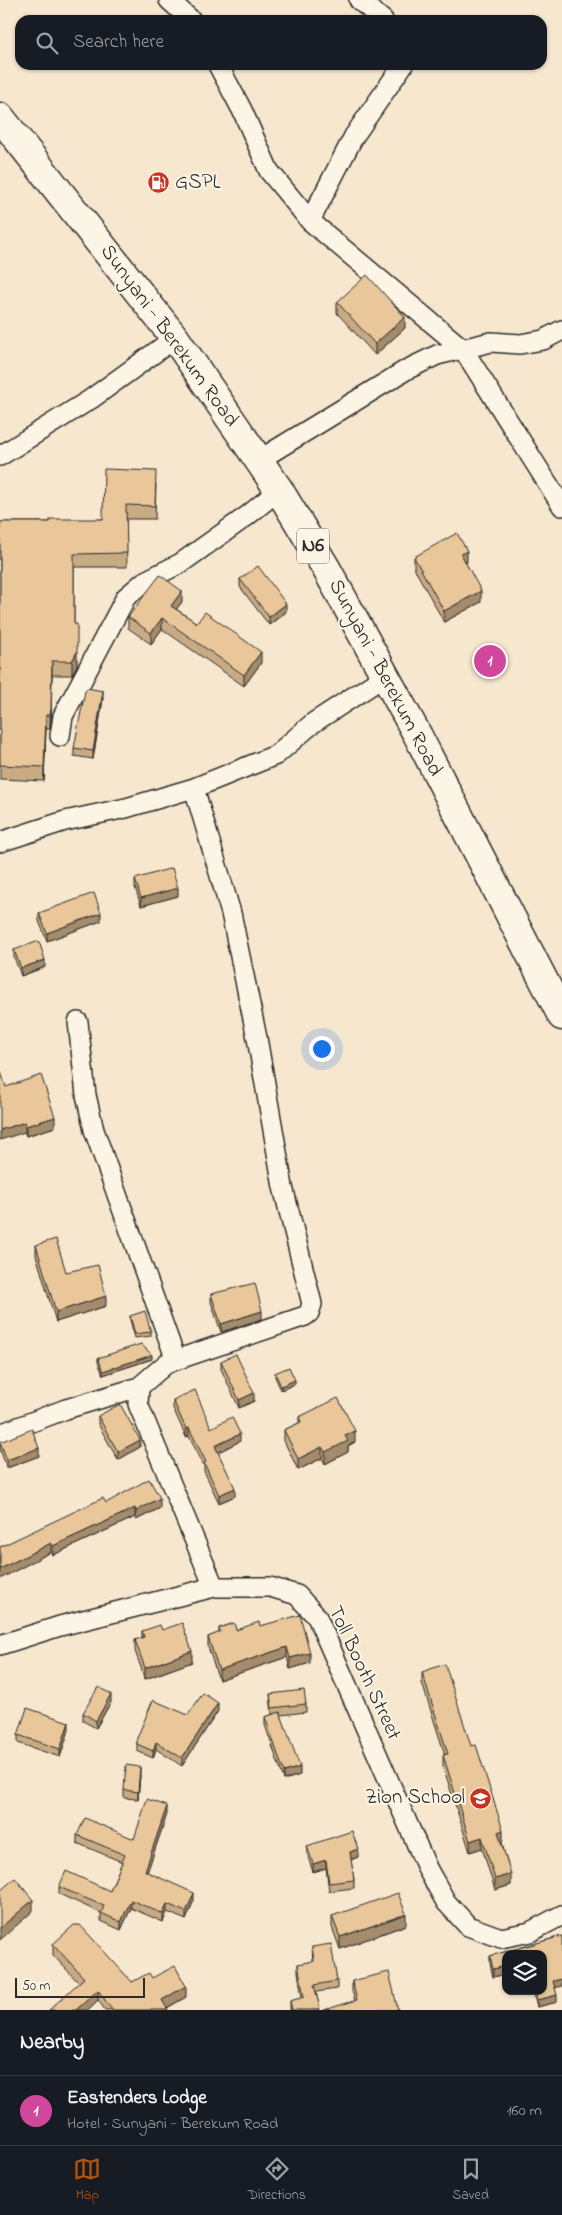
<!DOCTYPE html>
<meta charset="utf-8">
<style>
body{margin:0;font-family:"Indie Flower",sans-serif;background:#242831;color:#f1f3f6}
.controls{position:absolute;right:15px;bottom:15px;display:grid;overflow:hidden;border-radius:10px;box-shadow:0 1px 4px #0004}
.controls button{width:45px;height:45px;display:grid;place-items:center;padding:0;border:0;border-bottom:1px solid #363941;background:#171b24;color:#f1f3f6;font:25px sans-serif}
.scale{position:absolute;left:15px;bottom:12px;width:130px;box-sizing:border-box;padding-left:5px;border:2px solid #2b2b2b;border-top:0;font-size:14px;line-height:18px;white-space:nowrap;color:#2b2b2b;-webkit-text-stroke:4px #fcf5e5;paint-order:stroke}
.you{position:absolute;left:321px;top:1048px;width:18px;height:18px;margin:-12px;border:4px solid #fff;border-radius:50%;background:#1a73e8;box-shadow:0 0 0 8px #1a73e833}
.badge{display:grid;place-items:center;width:32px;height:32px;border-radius:50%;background:#b45309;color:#fff;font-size:16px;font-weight:700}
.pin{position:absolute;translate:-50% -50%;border:2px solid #fff;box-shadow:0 1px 5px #0006}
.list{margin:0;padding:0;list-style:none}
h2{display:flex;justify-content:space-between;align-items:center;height:65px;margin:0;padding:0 20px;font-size:21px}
h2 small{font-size:16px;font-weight:400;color:#9ea1a6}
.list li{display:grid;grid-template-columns:32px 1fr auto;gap:15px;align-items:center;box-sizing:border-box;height:70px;padding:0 20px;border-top:1px solid #363941}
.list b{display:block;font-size:19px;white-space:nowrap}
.list p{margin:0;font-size:16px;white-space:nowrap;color:#9ea1a6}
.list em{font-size:16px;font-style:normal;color:#9ea1a6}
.icon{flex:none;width:28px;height:28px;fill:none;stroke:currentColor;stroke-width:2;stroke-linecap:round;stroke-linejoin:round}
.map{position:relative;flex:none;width:562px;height:2010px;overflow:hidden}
.search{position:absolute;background:#171b24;box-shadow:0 1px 4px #0004;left:15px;right:15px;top:15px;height:55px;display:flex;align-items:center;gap:12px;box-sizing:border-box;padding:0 18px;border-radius:15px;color:#9ea1a6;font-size:19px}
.sheet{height:135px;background:#171b24}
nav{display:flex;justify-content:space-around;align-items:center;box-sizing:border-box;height:70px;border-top:1px solid #363941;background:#171b24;font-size:14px;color:#9ea1a6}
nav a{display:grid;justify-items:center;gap:2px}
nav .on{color:#b45309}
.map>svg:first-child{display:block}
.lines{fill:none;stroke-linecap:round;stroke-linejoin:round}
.street-casing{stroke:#2b2b2b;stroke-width:22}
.primary-casing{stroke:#2b2b2b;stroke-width:31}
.street{stroke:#fcf5e5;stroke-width:19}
.primary{stroke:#fcf5e5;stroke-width:28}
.wall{fill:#c8ab84;stroke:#2b2b2b}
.shaded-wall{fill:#a38b6c;stroke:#2b2b2b}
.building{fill:#e9c79a;stroke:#2b2b2b}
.labels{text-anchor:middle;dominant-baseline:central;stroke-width:4;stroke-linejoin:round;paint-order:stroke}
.shield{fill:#fcf5e5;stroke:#6a6863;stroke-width:1}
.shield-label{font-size:20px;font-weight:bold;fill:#2b2b2b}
.poi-label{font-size:21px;fill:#2b2b2b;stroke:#fcf5e5;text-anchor:start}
.street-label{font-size:21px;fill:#2b2b2b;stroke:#fcf5e5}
</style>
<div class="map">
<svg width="562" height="2010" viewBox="0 0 562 2010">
<rect width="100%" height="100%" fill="#f6e7ce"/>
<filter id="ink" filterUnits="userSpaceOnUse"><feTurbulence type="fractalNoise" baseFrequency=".02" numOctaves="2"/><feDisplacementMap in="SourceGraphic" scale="10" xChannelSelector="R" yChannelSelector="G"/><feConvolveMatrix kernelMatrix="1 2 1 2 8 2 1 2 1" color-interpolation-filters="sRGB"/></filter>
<g filter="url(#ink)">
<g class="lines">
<defs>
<path id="street" d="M 169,0 L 191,20
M 359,0 L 383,20
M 218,65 L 242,110 L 269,171 L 310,221 L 463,349 L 562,506
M 310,221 L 354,136 L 403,65
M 0,456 L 91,399 L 175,338
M 259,460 L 406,370 L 437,355 L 491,342 L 520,344 L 543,340 L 562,330
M 60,736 L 63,716 L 126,597 L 145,581 L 181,563 L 247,516 L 279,490
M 0,842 L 65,821 L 126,808 L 194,788
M 78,1022 L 86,1095 L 94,1130 L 176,1360
M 0,1434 L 66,1409 L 139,1387
M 214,1587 L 138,1404 L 139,1387 L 167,1363 L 305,1316 L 309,1313 L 312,1304 L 283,1187 L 257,1038 L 231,913 L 194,788 L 276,755 L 313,723 L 385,676
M 0,1645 L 60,1626 L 214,1587 L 270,1587 L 297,1595 L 317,1617 L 428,1870 L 446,1902 L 468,1926 L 501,1938 L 530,1932 L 562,1915"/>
<path id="primary" d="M 0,117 L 175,338 L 279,490 L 326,568 L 418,736 L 562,1016"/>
</defs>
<!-- street casing -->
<use href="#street" class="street-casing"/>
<!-- primary casing -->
<use href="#primary" class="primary-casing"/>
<!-- street -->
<use href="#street" class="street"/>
<!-- primary -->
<use href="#primary" class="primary"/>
</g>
<!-- wall -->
<path class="wall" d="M 337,302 L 405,328 L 375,355 L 337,313 Z
M 156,484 L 155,519 L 126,519 L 127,567 L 74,567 L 74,624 L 77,665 L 72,675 L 52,675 L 51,723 L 50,729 L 46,729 L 44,781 L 0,779 L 0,522 L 50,522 L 103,519 Z
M 414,557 L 467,562 L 466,563 L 481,602 L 444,622 L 414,568 Z
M 240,579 L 286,612 L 269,625 L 240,587 Z
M 182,602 L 176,609 L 197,623 L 261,663 L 244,686 L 162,629 L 151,644 L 128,628 L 128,617 Z
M 103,699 L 93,759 L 74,756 L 74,748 Z
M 135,879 L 178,896 L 141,906 L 135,887 Z
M 39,913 L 101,921 L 47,941 L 39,921 Z
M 14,950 L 45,967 L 21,976 L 14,957 Z
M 6,1087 L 55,1127 L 26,1136 Z
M 36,1245 L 66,1272 L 106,1306 L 56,1322 L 36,1255 Z
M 211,1294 L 262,1319 L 221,1332 L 211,1302 Z
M 130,1316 L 151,1332 L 151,1336 L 135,1338 L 130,1320 Z
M 98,1358 L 152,1359 L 103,1375 L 98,1362 Z
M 221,1361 L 254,1401 L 239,1408 L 221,1369 Z
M 275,1373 L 295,1384 L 281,1390 L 275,1377 Z
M 173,1400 L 211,1428 L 240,1441 L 218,1452 L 235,1496 L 219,1503 L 204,1471 L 204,1466 L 189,1436 L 186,1437 L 173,1408 Z
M 98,1416 L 140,1447 L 118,1460 L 98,1424 Z
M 299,1417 L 355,1442 L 348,1446 L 348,1452 L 325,1464 L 322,1458 L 298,1470 L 284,1441 L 284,1430 L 299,1423 Z
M 0,1442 L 39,1456 L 7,1468 L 0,1450 Z
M 106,1503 L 160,1508 L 136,1520 L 135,1517 L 53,1555 L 51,1552 L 0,1578 L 0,1547 Z
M 260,1626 L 310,1663 L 290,1669 L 287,1657 L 219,1680 L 208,1647 L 208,1637 L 219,1633 L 219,1628 L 236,1630 Z
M 162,1630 L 192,1662 L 145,1679 L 135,1651 L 135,1640 L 142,1638 L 142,1631 Z
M 422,1672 L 471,1746 L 503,1841 L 502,1842 L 511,1885 L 495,1890 L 482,1848 L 470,1852 L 443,1766 L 443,1755 L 445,1755 L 422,1683 Z
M 270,1694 L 306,1704 L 306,1712 L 281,1715 L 300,1775 L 284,1780 L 265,1725 L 265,1717 L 272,1715 Z
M 111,1702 L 96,1728 L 83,1721 L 83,1713 Z
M 218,1711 L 182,1766 L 156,1749 L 153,1758 L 137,1751 L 137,1738 L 188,1715 Z
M 69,1730 L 60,1757 L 18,1743 L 18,1735 Z
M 140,1775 L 138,1799 L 124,1798 L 124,1790 Z
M 167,1814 L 147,1872 L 194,1900 L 186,1920 L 167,1912 L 163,1922 L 131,1908 L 121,1930 L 101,1921 L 101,1913 L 59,1894 L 59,1887 L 110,1891 L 122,1862 L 77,1843 L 77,1835 L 134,1839 Z
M 307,1846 L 358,1857 L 351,1860 L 354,1880 L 354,1888 L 329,1891 L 326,1868 L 313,1872 L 307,1854 Z
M 332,1916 L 406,1925 L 340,1949 L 332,1927 Z
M 562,1936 L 555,1988 L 557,2002 L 537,2007 L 533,1991 L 543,1991 L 543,1954 L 506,1954 L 506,1974 L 493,1977 L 490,1963 L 490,1956 Z
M 53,1944 L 132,1982 L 152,1978 L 186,1997 L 167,2008 L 168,2010 L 105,2010 L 98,2000 L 79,1983 L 53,1955 Z
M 312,1947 L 337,1981 L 337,1989 L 316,1992 L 320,2010 L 290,2010 L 290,2001 L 302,1998 L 298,1972 L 298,1964 L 313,1962 Z
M 352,1981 L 398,2010 L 355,2001 L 352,1991 Z"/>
<!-- shaded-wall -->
<path class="shaded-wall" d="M 405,317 L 405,328 L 375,355 L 375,344 Z
M 467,551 L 467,562 L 461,566 L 461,554 Z
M 182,591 L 182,602 L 171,616 L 171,606 Z
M 481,591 L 481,602 L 444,622 L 444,611 Z
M 286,604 L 286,612 L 269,625 L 269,617 Z
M 162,618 L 162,629 L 151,644 L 151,633 Z
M 77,652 L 77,665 L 72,675 L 72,661 Z
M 261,652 L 261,663 L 244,686 L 244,675 Z
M 52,661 L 51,723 L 50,729 L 50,715 Z
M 103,691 L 103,699 L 93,759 L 93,751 Z
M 46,715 L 46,729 L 44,781 L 44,767 Z
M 178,888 L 178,896 L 141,906 L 141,898 Z
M 101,913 L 101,921 L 47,941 L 47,933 Z
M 45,960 L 45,967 L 21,976 L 21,968 Z
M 55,1117 L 55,1127 L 26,1136 L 26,1126 Z
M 25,1122 L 25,1132 L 0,1140 L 0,1130 Z
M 106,1296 L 106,1306 L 56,1322 L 56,1312 Z
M 262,1311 L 262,1319 L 221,1332 L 221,1324 Z
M 152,1355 L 152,1359 L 103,1375 L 103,1371 Z
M 295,1380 L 295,1384 L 281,1390 L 281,1386 Z
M 254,1393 L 254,1401 L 239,1408 L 239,1400 Z
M 189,1428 L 189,1436 L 186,1437 L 186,1429 Z
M 355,1431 L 355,1442 L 348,1446 L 348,1452 L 325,1464 L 325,1452 L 345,1436 Z
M 240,1434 L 240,1441 L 215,1454 L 215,1446 Z
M 140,1440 L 140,1447 L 118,1460 L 118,1452 Z
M 322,1447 L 322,1458 L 298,1470 L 298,1459 Z
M 39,1448 L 39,1456 L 7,1468 L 7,1460 Z
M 235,1488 L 235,1496 L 219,1503 L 219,1495 Z
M 160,1498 L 160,1508 L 136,1520 L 136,1511 Z
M 135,1508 L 135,1517 L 53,1555 L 53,1546 Z
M 51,1543 L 51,1552 L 0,1579 L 0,1569 Z
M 287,1647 L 287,1657 L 219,1680 L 219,1670 Z
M 192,1651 L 192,1662 L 145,1679 L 145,1668 Z
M 310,1653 L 310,1663 L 290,1669 L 290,1658 Z
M 111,1694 L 111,1702 L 96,1728 L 96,1721 Z
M 218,1703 L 218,1711 L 182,1766 L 182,1758 Z
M 69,1722 L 69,1730 L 60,1757 L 60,1749 Z
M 156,1742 L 156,1749 L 153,1758 L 153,1751 Z
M 140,1767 L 140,1775 L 138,1799 L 138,1792 Z
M 300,1767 L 300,1775 L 284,1780 L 284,1772 Z
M 167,1806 L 167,1814 L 145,1879 L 145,1871 Z
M 503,1830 L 503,1841 L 498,1842 L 498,1832 Z
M 482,1837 L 482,1848 L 470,1852 L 470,1841 Z
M 358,1849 L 358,1857 L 350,1860 L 350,1852 Z
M 326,1860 L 326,1868 L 313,1872 L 313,1864 Z
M 511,1874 L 511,1885 L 495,1890 L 495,1879 Z
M 194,1893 L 194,1900 L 186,1920 L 186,1912 Z
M 33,1900 L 33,1911 L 0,1940 L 0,1928 Z
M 131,1900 L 131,1908 L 121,1930 L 121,1922 Z
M 167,1904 L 167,1912 L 163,1922 L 163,1914 Z
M 406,1914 L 406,1925 L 340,1949 L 340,1937 Z
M 506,1966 L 506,1974 L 493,1977 L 493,1969 Z
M 562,1979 L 562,1986 L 553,1988 L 553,1981 Z
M 186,1986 L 186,1997 L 163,2010 L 162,2000 Z
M 98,1990 L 98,2000 L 88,2010 L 76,2010 Z
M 557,1995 L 557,2002 L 537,2007 L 537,2000 Z"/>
<!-- building -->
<path class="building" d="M 367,275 L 405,317 L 375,344 L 337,302 Z
M 104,469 L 156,471 L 155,506 L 126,505 L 127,553 L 74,554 L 74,624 L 77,624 L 77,652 L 72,661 L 52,661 L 51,709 L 50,715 L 46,715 L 44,767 L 0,765 L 0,522 L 50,522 L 50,519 L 103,519 Z
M 457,533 L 467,551 L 461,554 L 481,591 L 444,611 L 414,557 Z
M 258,566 L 286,604 L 269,617 L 240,579 Z
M 160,575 L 182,591 L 171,606 L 197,623 L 205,612 L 261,652 L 244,675 L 162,618 L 151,633 L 128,617 Z
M 87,688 L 103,691 L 93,751 L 74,748 L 85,691 Z
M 172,868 L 178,888 L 141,898 L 135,879 Z
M 94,893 L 101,913 L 47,933 L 39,913 Z
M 39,941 L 45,960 L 21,968 L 14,950 Z
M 1,1072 L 6,1087 L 41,1075 L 55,1117 L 26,1126 L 25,1122 L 0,1130 L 0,1073 Z
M 56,1239 L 66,1272 L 98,1265 L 106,1296 L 56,1312 L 36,1245 Z
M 255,1283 L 262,1311 L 221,1324 L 211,1294 Z
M 145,1311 L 151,1332 L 135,1334 L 130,1316 Z
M 141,1344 L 152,1355 L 103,1371 L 98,1358 Z
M 236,1354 L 254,1393 L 239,1400 L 221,1361 Z
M 289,1367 L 295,1380 L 281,1386 L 275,1373 Z
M 195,1390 L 211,1428 L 232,1417 L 240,1434 L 215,1446 L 235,1488 L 219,1495 L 204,1463 L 206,1462 L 189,1428 L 186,1429 L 173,1400 Z
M 338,1398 L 355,1431 L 345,1436 L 348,1441 L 325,1452 L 322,1447 L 298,1459 L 284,1430 L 301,1422 L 299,1417 Z
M 120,1404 L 140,1440 L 118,1452 L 98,1416 Z
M 32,1429 L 39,1448 L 7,1460 L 0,1442 Z
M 149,1479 L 160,1498 L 136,1511 L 135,1508 L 53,1546 L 51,1543 L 0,1569 L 0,1547 L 103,1498 L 106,1503 Z
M 300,1615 L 310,1653 L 290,1658 L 287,1647 L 219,1670 L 208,1637 L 220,1632 L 219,1628 L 234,1623 L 236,1630 L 259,1622 L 260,1626 Z
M 182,1623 L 192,1651 L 145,1668 L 135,1640 L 144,1637 L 142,1631 L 160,1625 L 162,1630 Z
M 445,1664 L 471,1746 L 476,1745 L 503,1830 L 498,1832 L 511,1874 L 495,1879 L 482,1837 L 470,1841 L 443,1755 L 448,1754 L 422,1672 Z
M 98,1687 L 111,1694 L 96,1721 L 83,1713 Z
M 304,1690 L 306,1704 L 272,1708 L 270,1694 Z
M 203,1693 L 218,1703 L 182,1758 L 156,1742 L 153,1751 L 137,1744 L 137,1738 L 153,1700 L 188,1715 Z
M 27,1708 L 69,1722 L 60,1749 L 18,1735 Z
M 280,1712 L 300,1767 L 284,1772 L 265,1717 Z
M 126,1765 L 140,1767 L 138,1792 L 124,1790 Z
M 147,1799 L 167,1806 L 145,1871 L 194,1893 L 186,1912 L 167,1904 L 163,1914 L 131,1900 L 121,1922 L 101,1913 L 104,1906 L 59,1887 L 66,1871 L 110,1891 L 125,1855 L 77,1835 L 85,1818 L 134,1839 Z
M 352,1831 L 358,1849 L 350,1852 L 354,1880 L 329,1883 L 326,1860 L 313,1864 L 307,1846 Z
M 15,1878 L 33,1900 L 0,1928 L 0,1891 Z
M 398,1893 L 406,1914 L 340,1937 L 332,1916 Z
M 74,1925 L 80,1925 L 132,1982 L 149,1973 L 152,1978 L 175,1966 L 186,1986 L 162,2000 L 168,2010 L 112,2010 L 98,1990 L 76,2010 L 49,2010 L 84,1978 L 53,1944 Z
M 562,1936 L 562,1979 L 553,1981 L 557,1995 L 537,2000 L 535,1991 L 543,1991 L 543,1954 L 506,1954 L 506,1966 L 493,1969 L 490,1956 Z
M 331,1944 L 337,1981 L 314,1985 L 320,2008 L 313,2010 L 292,2010 L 290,2001 L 304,1997 L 298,1964 L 314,1961 L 312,1947 Z
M 389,1972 L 398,2010 L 324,2010 L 357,2000 L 352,1981 Z"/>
</g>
<!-- icons -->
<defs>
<symbol id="fuel-disc" viewBox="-11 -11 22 22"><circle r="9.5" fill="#c8321e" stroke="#fcf5e5"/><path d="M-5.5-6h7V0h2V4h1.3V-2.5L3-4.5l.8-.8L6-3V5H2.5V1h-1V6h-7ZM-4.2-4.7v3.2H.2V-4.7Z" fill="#fff"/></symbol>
<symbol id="school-disc" viewBox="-11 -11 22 22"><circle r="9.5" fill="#c8321e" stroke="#fcf5e5"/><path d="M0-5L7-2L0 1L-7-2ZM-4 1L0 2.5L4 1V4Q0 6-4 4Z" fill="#fff"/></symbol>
</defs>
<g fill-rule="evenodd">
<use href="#fuel-disc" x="146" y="170" width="25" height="25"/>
<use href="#school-disc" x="468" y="1786" width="25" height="25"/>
</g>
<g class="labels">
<!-- shield labels -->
<rect class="shield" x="297" y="528.5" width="32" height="35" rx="4"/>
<g class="shield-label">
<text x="313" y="546">N6</text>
</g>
<!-- poi labels -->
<g class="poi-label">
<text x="175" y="183">GSPL</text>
<text x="465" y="1798" text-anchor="end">Zion School</text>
</g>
<!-- street labels -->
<g class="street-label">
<text transform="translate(169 336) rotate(54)">Sunyani - Berekum Road</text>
<text transform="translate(385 678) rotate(62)">Sunyani - Berekum Road</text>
<text transform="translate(364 1673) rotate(65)">Toll Booth Street</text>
</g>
</g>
</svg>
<div class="controls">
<button><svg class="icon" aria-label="layers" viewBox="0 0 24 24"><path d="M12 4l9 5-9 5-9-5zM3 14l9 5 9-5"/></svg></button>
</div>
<div class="scale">50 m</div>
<div class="you"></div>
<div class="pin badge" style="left:490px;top:661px;background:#d1479c">1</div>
<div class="search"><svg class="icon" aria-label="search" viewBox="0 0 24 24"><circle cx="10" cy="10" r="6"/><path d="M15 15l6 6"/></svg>Search here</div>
</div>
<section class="sheet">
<h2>Nearby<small></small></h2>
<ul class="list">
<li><span class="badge" style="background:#d1479c">1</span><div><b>Eastenders Lodge</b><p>Hotel · Sunyani - Berekum Road</p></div><em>160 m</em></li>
</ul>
</section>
<nav>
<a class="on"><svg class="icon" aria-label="map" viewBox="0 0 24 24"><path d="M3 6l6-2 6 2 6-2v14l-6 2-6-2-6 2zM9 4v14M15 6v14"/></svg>Map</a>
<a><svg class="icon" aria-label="directions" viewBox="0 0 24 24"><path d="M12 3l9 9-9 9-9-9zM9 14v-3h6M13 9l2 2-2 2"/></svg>Directions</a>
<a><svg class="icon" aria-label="saved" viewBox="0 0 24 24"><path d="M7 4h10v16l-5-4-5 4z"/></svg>Saved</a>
</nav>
